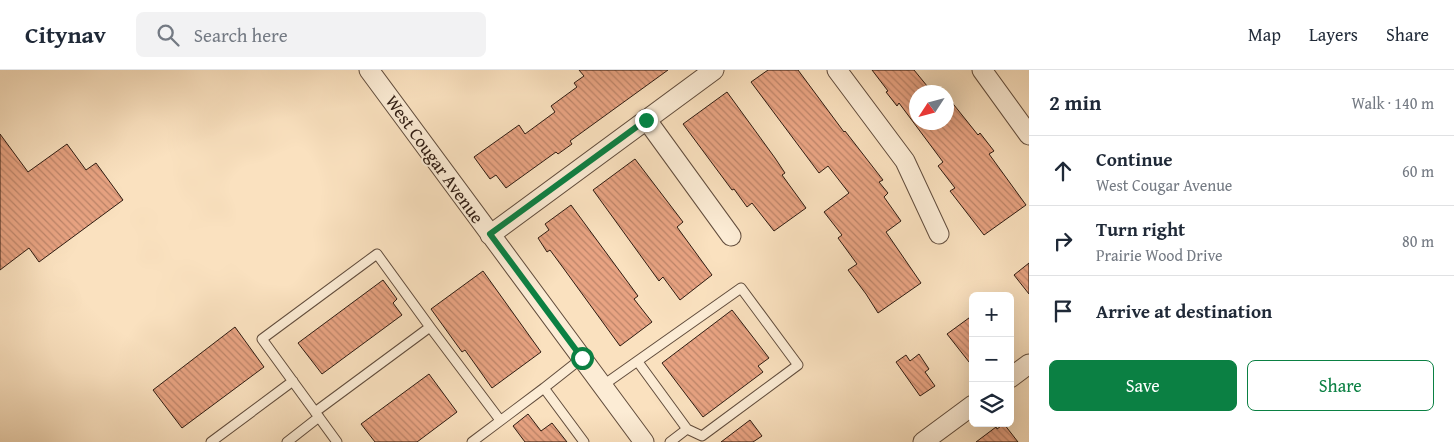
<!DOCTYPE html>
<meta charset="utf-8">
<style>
body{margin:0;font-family:"Gentium Book Plus",serif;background:#f2f2f3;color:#1f2937}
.controls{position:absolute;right:15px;bottom:15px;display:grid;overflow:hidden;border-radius:8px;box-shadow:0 5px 20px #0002}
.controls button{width:45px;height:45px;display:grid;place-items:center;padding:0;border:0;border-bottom:1px solid #e0e1e3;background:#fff;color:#1f2937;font:25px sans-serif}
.compass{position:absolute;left:909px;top:15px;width:45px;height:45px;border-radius:50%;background:#fff;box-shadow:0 5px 20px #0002;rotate:234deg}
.stop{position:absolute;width:15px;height:15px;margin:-11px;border:4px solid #0b8043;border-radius:50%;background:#fff}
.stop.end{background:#0b8043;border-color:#fff;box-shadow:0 1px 5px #0008}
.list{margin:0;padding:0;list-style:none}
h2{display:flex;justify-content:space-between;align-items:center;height:65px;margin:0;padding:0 20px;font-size:21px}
h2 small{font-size:16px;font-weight:400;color:#747a83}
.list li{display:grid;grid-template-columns:32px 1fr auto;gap:15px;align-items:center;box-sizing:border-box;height:70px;padding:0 20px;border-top:1px solid #e0e1e3}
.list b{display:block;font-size:19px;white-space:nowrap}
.list p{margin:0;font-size:16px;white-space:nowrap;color:#747a83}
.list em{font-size:16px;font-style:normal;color:#747a83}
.actions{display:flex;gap:10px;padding:15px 20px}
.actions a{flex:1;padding:11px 0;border:1px solid #0b8043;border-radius:8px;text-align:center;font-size:18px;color:#0b8043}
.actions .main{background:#0b8043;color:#fff}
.icon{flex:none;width:28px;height:28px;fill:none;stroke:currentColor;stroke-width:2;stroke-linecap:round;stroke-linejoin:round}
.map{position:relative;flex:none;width:1029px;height:372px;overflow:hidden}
header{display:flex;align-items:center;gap:30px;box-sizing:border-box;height:70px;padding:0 25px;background:#fff;border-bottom:1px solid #e0e1e3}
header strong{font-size:24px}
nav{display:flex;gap:28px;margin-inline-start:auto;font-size:18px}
.search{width:350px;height:45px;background:#f2f2f3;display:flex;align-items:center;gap:12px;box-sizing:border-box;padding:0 18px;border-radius:8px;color:#747a83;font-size:19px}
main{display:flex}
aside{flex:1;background:#fff}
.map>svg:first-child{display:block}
.building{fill:url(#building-back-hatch);stroke:#2e1b11}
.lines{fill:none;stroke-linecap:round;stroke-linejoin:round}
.lane-casing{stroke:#614c3c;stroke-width:11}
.street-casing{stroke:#614c3c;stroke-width:21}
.lane{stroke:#fcecd5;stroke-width:9}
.street{stroke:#fcecd5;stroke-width:19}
.route{stroke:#0b8043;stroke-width:6}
.labels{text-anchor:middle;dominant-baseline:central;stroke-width:4;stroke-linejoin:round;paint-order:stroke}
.street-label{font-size:18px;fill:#2e1b11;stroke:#fcecd5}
</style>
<header>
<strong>Citynav</strong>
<div class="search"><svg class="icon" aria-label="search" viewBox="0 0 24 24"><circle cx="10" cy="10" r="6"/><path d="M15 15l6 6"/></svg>Search here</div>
<nav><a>Map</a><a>Layers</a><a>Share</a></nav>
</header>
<main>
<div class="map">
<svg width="1029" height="372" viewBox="0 0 1029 372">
<defs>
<pattern id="building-back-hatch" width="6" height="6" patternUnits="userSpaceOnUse" patternTransform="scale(1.25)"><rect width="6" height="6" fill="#e8a382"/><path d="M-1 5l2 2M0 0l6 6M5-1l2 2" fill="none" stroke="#bc8469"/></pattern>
</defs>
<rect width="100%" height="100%" fill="#fae1bf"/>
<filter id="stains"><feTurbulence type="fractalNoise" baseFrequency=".004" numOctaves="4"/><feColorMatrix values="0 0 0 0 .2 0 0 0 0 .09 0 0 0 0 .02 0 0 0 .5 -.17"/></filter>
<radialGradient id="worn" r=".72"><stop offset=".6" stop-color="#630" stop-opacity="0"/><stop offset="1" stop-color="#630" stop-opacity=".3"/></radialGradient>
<!-- building -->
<path class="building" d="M 579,0 L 668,0 L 570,71 L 572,74 L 558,84 L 556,82 L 506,118 L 496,105 L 490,109 L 474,87 L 519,55 L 525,64 L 555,42 L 551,36 L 577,17 L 574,13 L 584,6 Z
M 768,0 L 798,0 L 844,62 L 845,61 L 883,110 L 879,112 L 888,123 L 884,127 L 901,151 L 886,162 L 921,213 L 878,243 L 866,224 L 848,200 L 857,194 L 838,168 L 842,165 L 824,142 L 849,123 L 828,96 L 819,103 L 751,12 Z
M 872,0 L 914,0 L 932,22 L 916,22 L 916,52 L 946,52 L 946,25 L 978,65 L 980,63 L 994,81 L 989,84 L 1026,135 L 984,165 L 950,121 L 955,118 L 938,96 L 943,92 L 899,33 L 897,36 L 886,22 L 888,21 Z
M 727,22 L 775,88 L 785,103 L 782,105 L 806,138 L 774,161 L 752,133 L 747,137 L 734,119 L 732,120 L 683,54 Z
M 0,64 L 28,102 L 67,74 L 86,100 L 96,93 L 123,130 L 39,192 L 29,178 L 0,200 Z
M 635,89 L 683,152 L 677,157 L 712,205 L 680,230 L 663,207 L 659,211 L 593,120 Z
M 571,135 L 638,226 L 634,229 L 652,252 L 620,276 L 564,199 L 550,180 L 547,182 L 538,168 L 549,160 L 545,154 Z
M 1029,193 L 1029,224 L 1014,205 Z
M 483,201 L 541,282 L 492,318 L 465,280 L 462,282 L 431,239 Z
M 383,210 L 397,229 L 393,233 L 402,245 L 322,304 L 298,273 Z
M 732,240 L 769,288 L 758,296 L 763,302 L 703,347 L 662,293 Z
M 973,245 L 973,297 L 947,264 Z
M 235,257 L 264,297 L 182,358 L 153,320 Z
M 919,284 L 929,299 L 925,302 L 935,316 L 920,326 L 896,292 L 906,285 L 910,291 Z
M 429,304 L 457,342 L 417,372 L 375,372 L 361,354 Z
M 528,344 L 541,361 L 552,353 L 567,372 L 525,372 L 513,356 Z
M 750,350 L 762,366 L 753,372 L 721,372 Z
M 1004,354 L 1018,372 L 976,372 L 996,357 L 997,359 Z"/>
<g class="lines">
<defs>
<path id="lane" d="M 638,292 L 687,359
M 602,316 L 741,218 L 798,295 L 702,366 L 687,359 L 670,372
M 544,318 L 582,288
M 315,342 L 430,257 L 500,350
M 211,372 L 293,311
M 287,372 L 319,347
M 337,372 L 262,269 L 377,184 L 430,257
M 472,372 L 544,318 L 584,372"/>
<path id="street" d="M 369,0 L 644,372
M 837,0 L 905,91 L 939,164
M 982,0 L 1029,65
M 646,49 L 731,166
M 490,165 L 714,0
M 1010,308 L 1029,294
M 923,372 L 973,335"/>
</defs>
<!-- lane casing -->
<use href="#lane" class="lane-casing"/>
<!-- street casing -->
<use href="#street" class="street-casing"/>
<!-- lane -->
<use href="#lane" class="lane"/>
<!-- street -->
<use href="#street" class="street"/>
</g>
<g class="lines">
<!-- route -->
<path class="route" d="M 582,288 L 490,164 L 646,50"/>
</g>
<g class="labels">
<!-- street labels -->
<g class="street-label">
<text transform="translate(435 89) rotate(54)">West Cougar Avenue</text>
</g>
</g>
<rect width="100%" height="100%" filter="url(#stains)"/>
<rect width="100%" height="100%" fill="url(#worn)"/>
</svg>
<div class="controls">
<button>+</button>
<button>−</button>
<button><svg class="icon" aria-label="layers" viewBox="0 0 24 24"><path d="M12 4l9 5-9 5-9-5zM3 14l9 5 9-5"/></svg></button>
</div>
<svg class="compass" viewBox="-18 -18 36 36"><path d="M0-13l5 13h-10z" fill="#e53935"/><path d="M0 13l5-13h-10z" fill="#747a83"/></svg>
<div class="stop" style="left:582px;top:288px"></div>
<div class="stop end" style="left:646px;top:50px"></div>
</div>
<aside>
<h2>2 min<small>Walk · 140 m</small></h2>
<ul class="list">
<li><svg class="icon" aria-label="ahead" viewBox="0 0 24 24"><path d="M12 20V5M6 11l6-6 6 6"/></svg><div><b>Continue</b><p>West Cougar Avenue</p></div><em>60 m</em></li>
<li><svg class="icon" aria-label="right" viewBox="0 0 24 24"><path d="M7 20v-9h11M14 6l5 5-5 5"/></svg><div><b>Turn right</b><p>Prairie Wood Drive</p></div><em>80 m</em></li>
<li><svg class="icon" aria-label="arrive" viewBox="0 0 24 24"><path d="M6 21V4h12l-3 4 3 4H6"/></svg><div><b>Arrive at destination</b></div></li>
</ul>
<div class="actions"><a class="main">Save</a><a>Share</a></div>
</aside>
</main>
